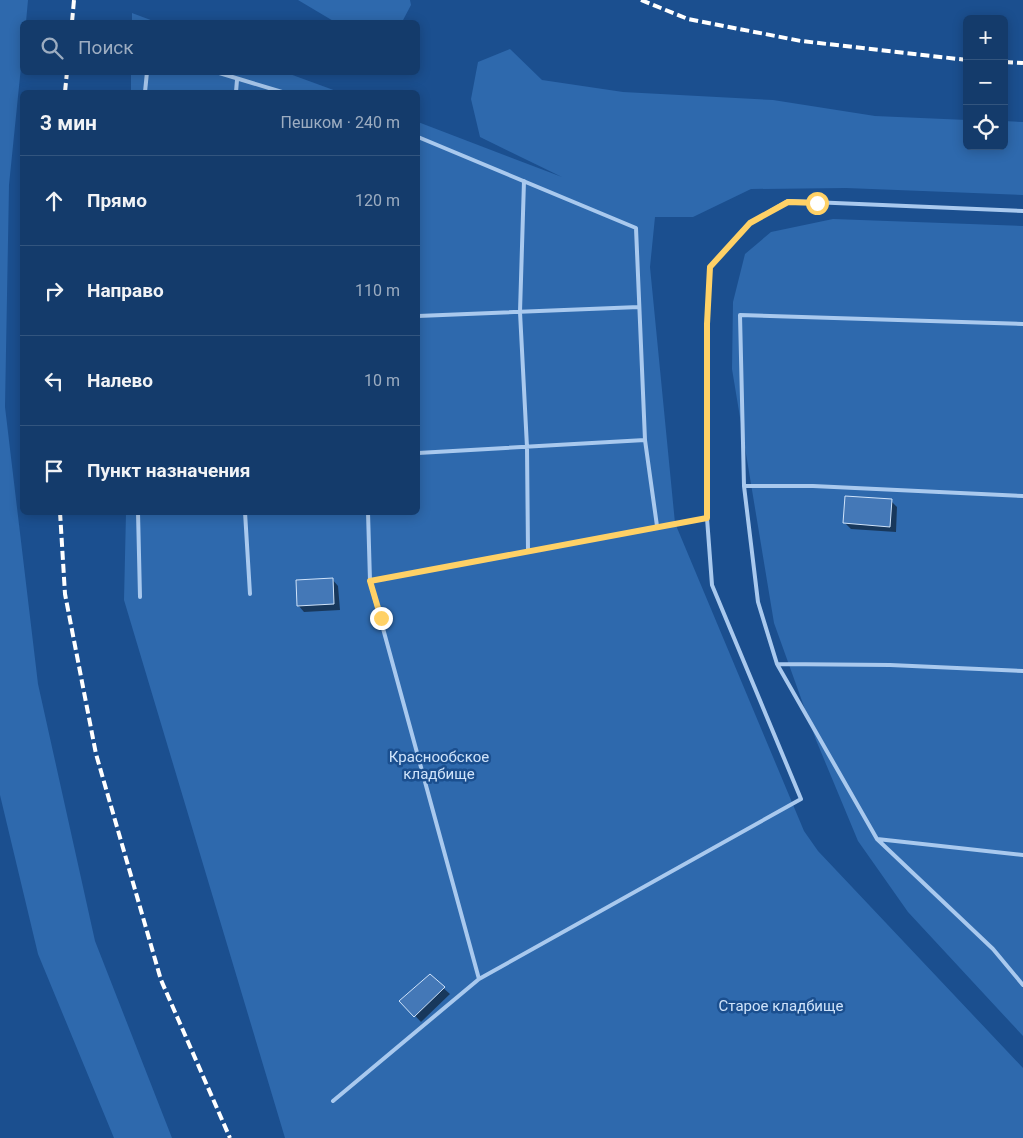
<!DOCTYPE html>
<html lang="ru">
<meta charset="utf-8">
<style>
body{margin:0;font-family:Roboto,sans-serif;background:#1d4271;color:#f1f3f6}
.controls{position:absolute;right:15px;top:15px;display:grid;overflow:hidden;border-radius:8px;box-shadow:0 2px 12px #0003}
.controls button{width:45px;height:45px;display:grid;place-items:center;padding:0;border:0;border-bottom:1px solid #33557e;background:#143b6b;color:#f1f3f6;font:25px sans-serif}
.stop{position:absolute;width:15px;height:15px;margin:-11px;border:4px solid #ffd166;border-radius:50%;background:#fff}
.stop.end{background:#ffd166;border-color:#fff;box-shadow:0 1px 5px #0008}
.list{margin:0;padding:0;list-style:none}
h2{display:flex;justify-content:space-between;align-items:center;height:65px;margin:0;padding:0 20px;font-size:21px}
h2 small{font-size:16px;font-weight:400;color:#9dadc1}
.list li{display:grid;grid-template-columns:32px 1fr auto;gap:15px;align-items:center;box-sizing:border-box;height:90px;padding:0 20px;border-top:1px solid #33557e}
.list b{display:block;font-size:19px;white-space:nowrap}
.list em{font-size:16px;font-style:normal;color:#9dadc1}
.icon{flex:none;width:28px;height:28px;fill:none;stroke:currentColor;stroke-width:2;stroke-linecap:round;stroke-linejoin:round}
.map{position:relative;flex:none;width:1023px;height:1138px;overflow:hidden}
.search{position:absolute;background:#143b6b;box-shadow:0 2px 12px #0003;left:20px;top:20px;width:400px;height:55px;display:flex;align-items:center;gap:12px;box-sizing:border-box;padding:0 18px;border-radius:8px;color:#9dadc1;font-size:19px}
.panel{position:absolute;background:#143b6b;box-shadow:0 2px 12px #0003;left:20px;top:90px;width:400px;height:425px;border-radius:8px}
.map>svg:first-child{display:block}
.green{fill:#2e69ad}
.shadow{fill:#0007}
.building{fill:#4478b7;stroke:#cfe3fa}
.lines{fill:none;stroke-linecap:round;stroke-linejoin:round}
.service{stroke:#a9c9ee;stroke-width:4}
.rail{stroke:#fff;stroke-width:4;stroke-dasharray:9 4;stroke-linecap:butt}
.route{stroke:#ffd166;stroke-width:6}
.labels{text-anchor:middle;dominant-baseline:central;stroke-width:5;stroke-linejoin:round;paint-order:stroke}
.park-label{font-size:15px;fill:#cfe3fa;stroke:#1b4f8f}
</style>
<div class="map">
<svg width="1023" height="1138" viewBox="0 0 1023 1138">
<rect width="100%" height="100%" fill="#1b4f8f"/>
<!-- green -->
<path class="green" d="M 0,0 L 28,0 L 26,22 L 22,22 L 22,57 L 9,185 L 5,407 L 38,684 L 95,941 L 172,1138 L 114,1138 L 38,954 L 0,795 Z
M 298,0 L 410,0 L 411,5 L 402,22 L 335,22 Z
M 132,13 L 156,22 L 132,22 Z
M 510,49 L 542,80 L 623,92 L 773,100 L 875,116 L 967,120 L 967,146 L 1004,146 L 1004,121 L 1023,122 L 1023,195 L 846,188 L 751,189 L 693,217 L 655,217 L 650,267 L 675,523 L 804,831 L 818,851 L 1023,1068 L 1023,1138 L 285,1138 L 124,600 L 126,513 L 418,512 L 418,122 L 562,177 L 480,137 L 471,99 L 478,62 Z
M 131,72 L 287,73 L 339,92 L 131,92 Z
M 833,219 L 1023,226 L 1023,1036 L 908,912 L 858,841 L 816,740 L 774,623 L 732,369 L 733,302 L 745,254 L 771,232 Z"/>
<!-- shadow -->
<path class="shadow" d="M 891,501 L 897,507 L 896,532 L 851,529 L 845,523 Z
M 332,579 L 338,586 L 340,610 L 304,612 L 298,605 Z
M 430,976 L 450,994 L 421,1022 L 401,1001 Z"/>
<!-- building -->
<path class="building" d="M 845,496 L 892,499 L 890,527 L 843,523 Z
M 333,578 L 334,604 L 297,606 L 296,580 Z
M 430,974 L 445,987 L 414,1017 L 399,1001 Z"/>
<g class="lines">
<!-- service -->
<path class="service" d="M 216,72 L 282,92
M 145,92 L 147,72
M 236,92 L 237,80
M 418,137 L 636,228 L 645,440 L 657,526
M 524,181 L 520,312 L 527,447 L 528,551
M 418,316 L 639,307
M 1023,324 L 740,315 L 744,486 L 758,602 L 777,664 L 877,839 L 993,949 L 1023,985
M 418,453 L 645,440
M 744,486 L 813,486 L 1023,496
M 138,512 L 140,597
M 245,512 L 250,594
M 370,581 L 707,518
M 777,664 L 890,665 L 1023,671
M 877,839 L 1023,855
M 479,979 L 801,799 L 712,585 L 707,518 L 707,324 L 710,267 L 750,223 L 788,201 L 1023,211
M 333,1101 L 479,979 L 370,581 L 368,512"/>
<!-- rail -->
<path class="rail" d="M 641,0 L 688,19 L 801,41 L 967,60
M 72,22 L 74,0
M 1004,62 L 1023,63
M 65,92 L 67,72
M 60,512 L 65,594 L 96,754 L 161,980 L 230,1138"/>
</g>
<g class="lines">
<!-- route -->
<path class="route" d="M 381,618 L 370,581 L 707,518 L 707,324 L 710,267 L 750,223 L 788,202 L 817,203"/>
</g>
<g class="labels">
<!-- park labels -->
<g class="park-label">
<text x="439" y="757">Краснообское<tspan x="439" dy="17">кладбище</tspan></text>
<text x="781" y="1006">Старое кладбище</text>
</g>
</g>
</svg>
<div class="controls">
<button>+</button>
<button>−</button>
<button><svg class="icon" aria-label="locate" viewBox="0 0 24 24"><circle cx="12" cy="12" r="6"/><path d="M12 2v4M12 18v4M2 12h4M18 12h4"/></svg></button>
</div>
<div class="stop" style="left:817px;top:203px"></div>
<div class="stop end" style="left:381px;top:618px"></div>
<div class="search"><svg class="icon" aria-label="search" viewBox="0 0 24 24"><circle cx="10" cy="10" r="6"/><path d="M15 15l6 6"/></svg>Поиск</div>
<section class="panel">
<h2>3 мин<small>Пешком · 240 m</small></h2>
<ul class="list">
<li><svg class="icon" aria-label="ahead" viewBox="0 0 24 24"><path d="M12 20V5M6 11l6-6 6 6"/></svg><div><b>Прямо</b></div><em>120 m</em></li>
<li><svg class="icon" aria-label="right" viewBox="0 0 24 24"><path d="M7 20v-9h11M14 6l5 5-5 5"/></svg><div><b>Направо</b></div><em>110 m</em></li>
<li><svg class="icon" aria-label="left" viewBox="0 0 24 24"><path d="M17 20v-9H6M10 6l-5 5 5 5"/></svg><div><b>Налево</b></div><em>10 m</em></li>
<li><svg class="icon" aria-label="arrive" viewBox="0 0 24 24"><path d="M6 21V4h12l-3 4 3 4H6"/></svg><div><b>Пункт назначения</b></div></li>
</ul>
</section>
</div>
